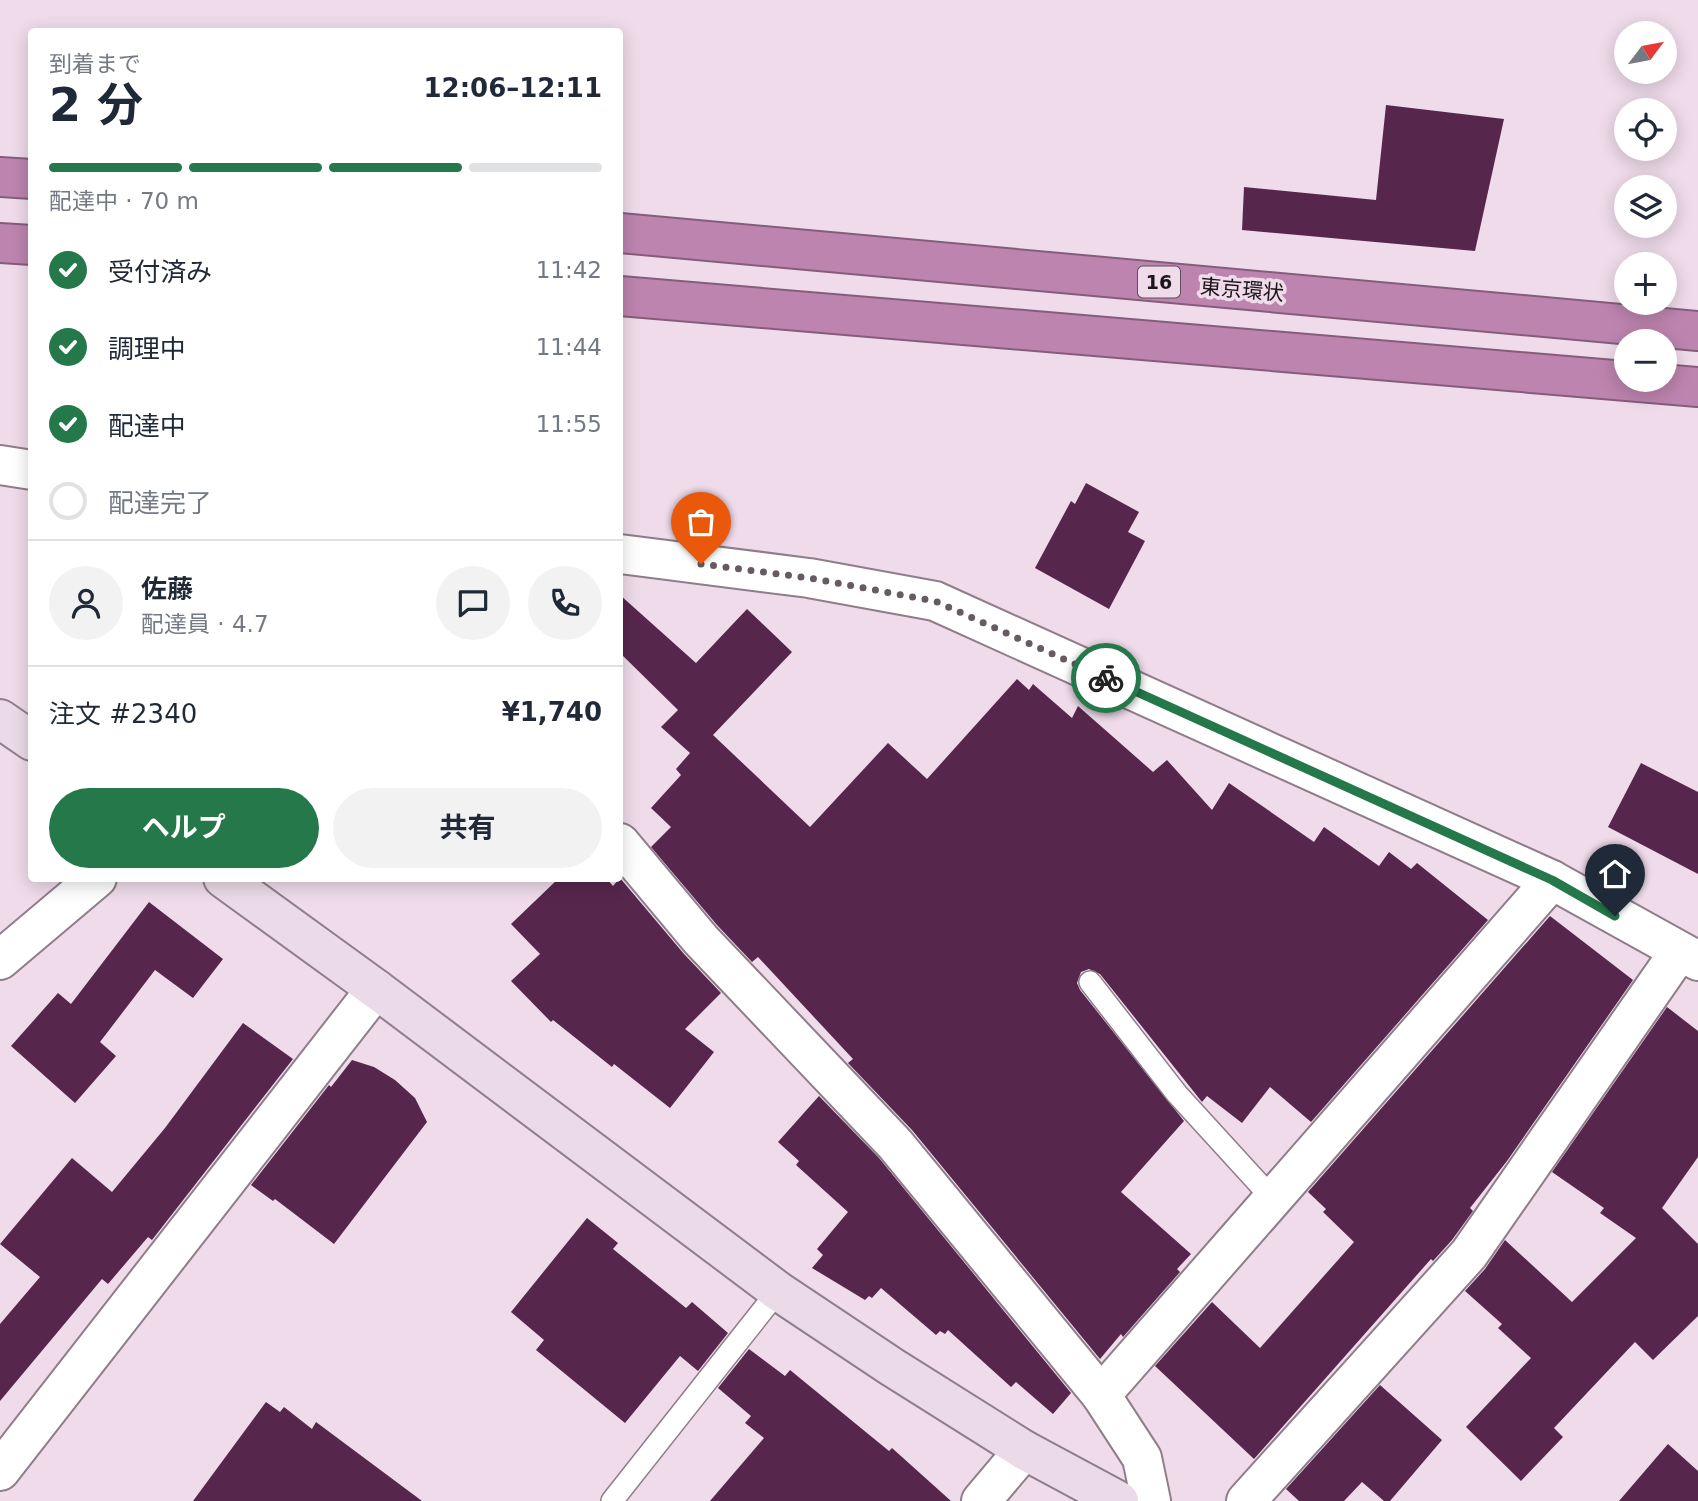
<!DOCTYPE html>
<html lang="ja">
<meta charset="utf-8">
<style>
:root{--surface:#fff;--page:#f2f2f3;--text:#1f2937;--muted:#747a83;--line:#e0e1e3;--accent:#24784a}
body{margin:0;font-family:"DejaVu Sans","Noto Sans JP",sans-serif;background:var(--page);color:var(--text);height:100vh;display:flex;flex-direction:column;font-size:26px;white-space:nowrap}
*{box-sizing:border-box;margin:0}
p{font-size:23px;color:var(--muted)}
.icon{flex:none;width:38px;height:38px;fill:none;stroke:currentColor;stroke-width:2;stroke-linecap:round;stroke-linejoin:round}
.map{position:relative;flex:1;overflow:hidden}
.side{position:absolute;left:28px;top:28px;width:595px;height:854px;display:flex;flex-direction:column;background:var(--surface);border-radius:7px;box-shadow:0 4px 18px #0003}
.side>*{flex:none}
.needle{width:46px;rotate:58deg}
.buttons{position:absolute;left:1614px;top:21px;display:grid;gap:14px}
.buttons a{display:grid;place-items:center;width:63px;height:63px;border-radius:50%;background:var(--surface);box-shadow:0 4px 18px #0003;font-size:35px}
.pin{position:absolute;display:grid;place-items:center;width:60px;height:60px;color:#fff;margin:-72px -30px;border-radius:50% 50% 50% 0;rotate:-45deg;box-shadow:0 0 7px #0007}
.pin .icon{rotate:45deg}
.courier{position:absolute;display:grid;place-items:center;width:70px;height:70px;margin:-35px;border:5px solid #24784a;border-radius:50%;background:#fff;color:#222;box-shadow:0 2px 9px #0007}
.head em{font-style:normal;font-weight:700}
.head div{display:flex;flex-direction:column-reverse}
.head{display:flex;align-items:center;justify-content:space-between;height:119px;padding:0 21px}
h1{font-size:46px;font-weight:700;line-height:52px}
.bar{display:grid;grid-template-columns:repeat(4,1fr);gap:10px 7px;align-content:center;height:84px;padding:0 21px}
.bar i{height:9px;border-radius:5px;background:var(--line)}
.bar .on{background:var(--accent)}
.bar p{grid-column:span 4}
.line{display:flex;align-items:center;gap:18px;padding:0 21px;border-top:2px solid var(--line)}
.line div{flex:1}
.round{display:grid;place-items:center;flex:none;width:74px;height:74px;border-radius:37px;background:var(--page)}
ol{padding:0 21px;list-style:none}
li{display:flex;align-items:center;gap:21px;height:77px}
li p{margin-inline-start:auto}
li .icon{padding:7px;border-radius:50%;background:var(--accent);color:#fff;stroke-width:4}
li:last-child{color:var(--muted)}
li i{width:38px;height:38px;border:4px solid var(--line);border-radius:50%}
.primary-button{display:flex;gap:14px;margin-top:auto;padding:14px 21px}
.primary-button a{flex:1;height:80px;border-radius:42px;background:var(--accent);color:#fff;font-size:28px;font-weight:700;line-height:80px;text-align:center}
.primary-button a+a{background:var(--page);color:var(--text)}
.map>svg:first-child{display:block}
</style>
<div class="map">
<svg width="1698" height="1501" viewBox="0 0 1698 1501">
<rect width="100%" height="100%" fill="#efdbea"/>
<!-- building -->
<g fill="#57264d">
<path d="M1386,105L1504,119L1475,251L1242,230L1244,187L1376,200Z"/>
<path d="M1086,483L1139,512L1128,532L1145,541L1109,609L1035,568L1071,501L1075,504Z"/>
<path d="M620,595L696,663L747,609L792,652L713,735L810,827L888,743L927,779L1017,679L1029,690L1033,684L1072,718L1078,706L1153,772L1167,760L1212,810L1229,783L1314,842L1324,827L1379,866L1389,852L1411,869L1417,863L1488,920L1311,1122L1270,1087L1242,1123L1207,1096L1202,1102L1100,974L1089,969L1081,972L1077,983L1080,990L1184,1121L1121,1192L1191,1254L1177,1269L1180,1272L1123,1337L1121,1334L1100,1359L912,1130L848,1063L853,1059L758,957L752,962L717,925L651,847L671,827L651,808L681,775L676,769L690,753L661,727L678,710L620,653Z"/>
<path d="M1641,763L1698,792V874L1608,827Z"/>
<path d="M559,878H606L613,886L620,878L684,954L721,993L685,1029L714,1052L670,1108L614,1064L612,1067L553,1020L551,1022L511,981L540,954L511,924Z"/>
<path d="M149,902L223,959L193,998L155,970L100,1042L116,1056L75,1103L11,1046L58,993L71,1004Z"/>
<path d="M1550,916L1633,980L1507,1161L1470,1208L1473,1211L1452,1240L1433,1261L1431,1259L1254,1459L1155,1366L1212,1302L1260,1348L1354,1242L1323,1212L1326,1209L1308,1192Z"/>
<path d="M1667,1007L1698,1031V1157L1662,1208L1698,1244V1316L1653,1360L1635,1342L1554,1428L1563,1437L1521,1481L1466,1427L1531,1358L1498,1328L1502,1324L1465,1291L1485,1269L1505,1240L1572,1302L1636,1238L1600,1213L1604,1208L1552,1172Z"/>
<path d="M243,1023L293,1059L152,1240L148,1237L108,1284L102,1279L0,1401V1324L40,1277L0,1244L72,1158L112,1192L165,1128Z"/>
<path d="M352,1060L374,1067L395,1080L415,1098L427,1122L334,1244L275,1199L273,1201L251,1185L329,1085L331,1087Z"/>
<path d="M819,1096L879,1158L1071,1393L1053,1414L1016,1382L1011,1387L948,1330L945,1334L940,1331L936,1335L881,1288L872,1298L869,1296L865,1300L812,1268L823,1255L817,1249L848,1212L796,1165L799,1161L778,1142Z"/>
<path d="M587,1218L618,1243L613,1249L686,1308L692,1302L728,1333L698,1371L680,1356L625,1423L536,1350L544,1340L511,1312Z"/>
<path d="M749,1349L785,1376L790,1370L889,1451L892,1448L951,1501H710L764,1438L745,1423L751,1416L718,1388Z"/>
<path d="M1380,1385L1442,1440L1390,1501H1384L1362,1482L1344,1501H1299L1286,1489Z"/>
<path d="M266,1402L280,1412L284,1407L312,1429L316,1422L422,1501H193Z"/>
<path d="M1668,1444L1698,1471V1501H1619Z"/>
</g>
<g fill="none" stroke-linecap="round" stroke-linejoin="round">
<defs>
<g id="lane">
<path d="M1090,982L1177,1094L1272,1198"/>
<path d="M612,1501L778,1291"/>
</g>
<g id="street">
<path d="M0,465L32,470"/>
<path d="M620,554L809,578L935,601L1552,880L1698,961"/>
<path d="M620,843L701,940L895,1144L1101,1395L1142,1458L1151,1501"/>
<path d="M0,960L97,878"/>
<path d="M1101,1395L1552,880"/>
<path d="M0,1471L376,989"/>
<path d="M981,1501L1024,1450"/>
<path d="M1246,1501L1469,1254L1679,952"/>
</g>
<g id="secondary">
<path d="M0,719L32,741"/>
<path d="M223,878L376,989L778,1291L892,1367L1024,1450L1119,1501"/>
</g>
<g id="highway">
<path d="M0,177L32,179"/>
<path d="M620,233L1698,331"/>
<path d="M0,243L32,245"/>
<path d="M620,296L1698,387"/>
</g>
</defs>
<!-- lane casing -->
<use href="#lane" stroke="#8f7d8a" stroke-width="24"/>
<!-- street casing -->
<use href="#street" stroke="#8f7d8a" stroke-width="42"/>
<!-- secondary casing -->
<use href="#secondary" stroke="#8f7d8a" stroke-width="42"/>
<!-- highway casing -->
<use href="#highway" stroke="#855d7b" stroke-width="42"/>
<!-- lane -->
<use href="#lane" stroke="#fff" stroke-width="21"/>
<!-- street -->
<use href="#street" stroke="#fff" stroke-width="38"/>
<!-- secondary -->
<use href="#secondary" stroke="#ebdae7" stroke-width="38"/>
<!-- highway -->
<use href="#highway" stroke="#bd84af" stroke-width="38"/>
</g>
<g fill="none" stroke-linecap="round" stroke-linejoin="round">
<!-- done -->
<path stroke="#665a63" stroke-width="7" stroke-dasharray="0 12.6" d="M701,564L809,578L935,601L1106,678"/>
<!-- route -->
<path stroke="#24784a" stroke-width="9" d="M1106,678L1552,880L1615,916"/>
</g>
<g text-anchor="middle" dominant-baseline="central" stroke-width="7" stroke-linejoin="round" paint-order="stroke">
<!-- shield labels -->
<rect fill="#efdbea" stroke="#5b5058" stroke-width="2" x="1138" y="266.5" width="42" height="31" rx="5"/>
<g font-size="19" font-weight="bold" fill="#1c151a">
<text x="1159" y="282">16</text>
</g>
<!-- street labels -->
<g font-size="21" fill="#1c151a" stroke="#efdbea">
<text transform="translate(1242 290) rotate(5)">東京環状</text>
</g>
</g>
</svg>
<div class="buttons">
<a><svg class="needle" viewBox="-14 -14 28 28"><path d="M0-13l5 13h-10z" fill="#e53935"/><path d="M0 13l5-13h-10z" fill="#747a83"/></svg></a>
<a><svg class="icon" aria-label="locate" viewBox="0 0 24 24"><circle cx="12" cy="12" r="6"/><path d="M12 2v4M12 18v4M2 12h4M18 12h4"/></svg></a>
<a><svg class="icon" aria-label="layers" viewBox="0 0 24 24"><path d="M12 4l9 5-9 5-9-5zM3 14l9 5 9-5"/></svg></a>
<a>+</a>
<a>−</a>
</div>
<div class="pin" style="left:701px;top:564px;background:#ea580c"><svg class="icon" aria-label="bag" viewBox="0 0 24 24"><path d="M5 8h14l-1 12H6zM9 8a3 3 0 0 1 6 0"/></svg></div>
<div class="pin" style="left:1615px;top:916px;background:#1f2937"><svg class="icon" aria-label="home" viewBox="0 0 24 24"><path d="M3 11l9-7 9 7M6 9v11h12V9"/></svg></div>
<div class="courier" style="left:1106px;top:678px"><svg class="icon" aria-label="bike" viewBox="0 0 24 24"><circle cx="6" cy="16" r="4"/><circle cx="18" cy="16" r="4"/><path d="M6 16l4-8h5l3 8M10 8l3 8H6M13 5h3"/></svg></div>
<section class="side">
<div class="head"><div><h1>2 分</h1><p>到着まで</p></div><em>12:06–12:11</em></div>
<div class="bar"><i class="on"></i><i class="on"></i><i class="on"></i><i></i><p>配達中 · 70 m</p></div>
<ol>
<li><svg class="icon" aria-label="check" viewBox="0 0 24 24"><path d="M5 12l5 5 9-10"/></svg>受付済み<p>11:42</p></li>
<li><svg class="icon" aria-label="check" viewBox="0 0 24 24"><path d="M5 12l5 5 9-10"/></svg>調理中<p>11:44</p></li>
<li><svg class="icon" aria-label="check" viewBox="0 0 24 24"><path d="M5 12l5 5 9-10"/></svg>配達中<p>11:55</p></li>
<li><i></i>配達完了</li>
</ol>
<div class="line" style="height:126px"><a class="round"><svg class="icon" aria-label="person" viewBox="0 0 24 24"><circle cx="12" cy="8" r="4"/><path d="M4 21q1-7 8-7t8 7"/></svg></a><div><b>佐藤</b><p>配達員 · 4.7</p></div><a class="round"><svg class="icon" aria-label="chat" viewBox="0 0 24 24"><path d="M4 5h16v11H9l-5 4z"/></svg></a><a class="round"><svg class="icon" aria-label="phone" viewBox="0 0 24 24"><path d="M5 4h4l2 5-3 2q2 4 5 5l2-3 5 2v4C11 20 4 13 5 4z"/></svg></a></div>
<div class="line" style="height:91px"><div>注文 #2340</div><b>¥1,740</b></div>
<div class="primary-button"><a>ヘルプ</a><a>共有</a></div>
</section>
</div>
